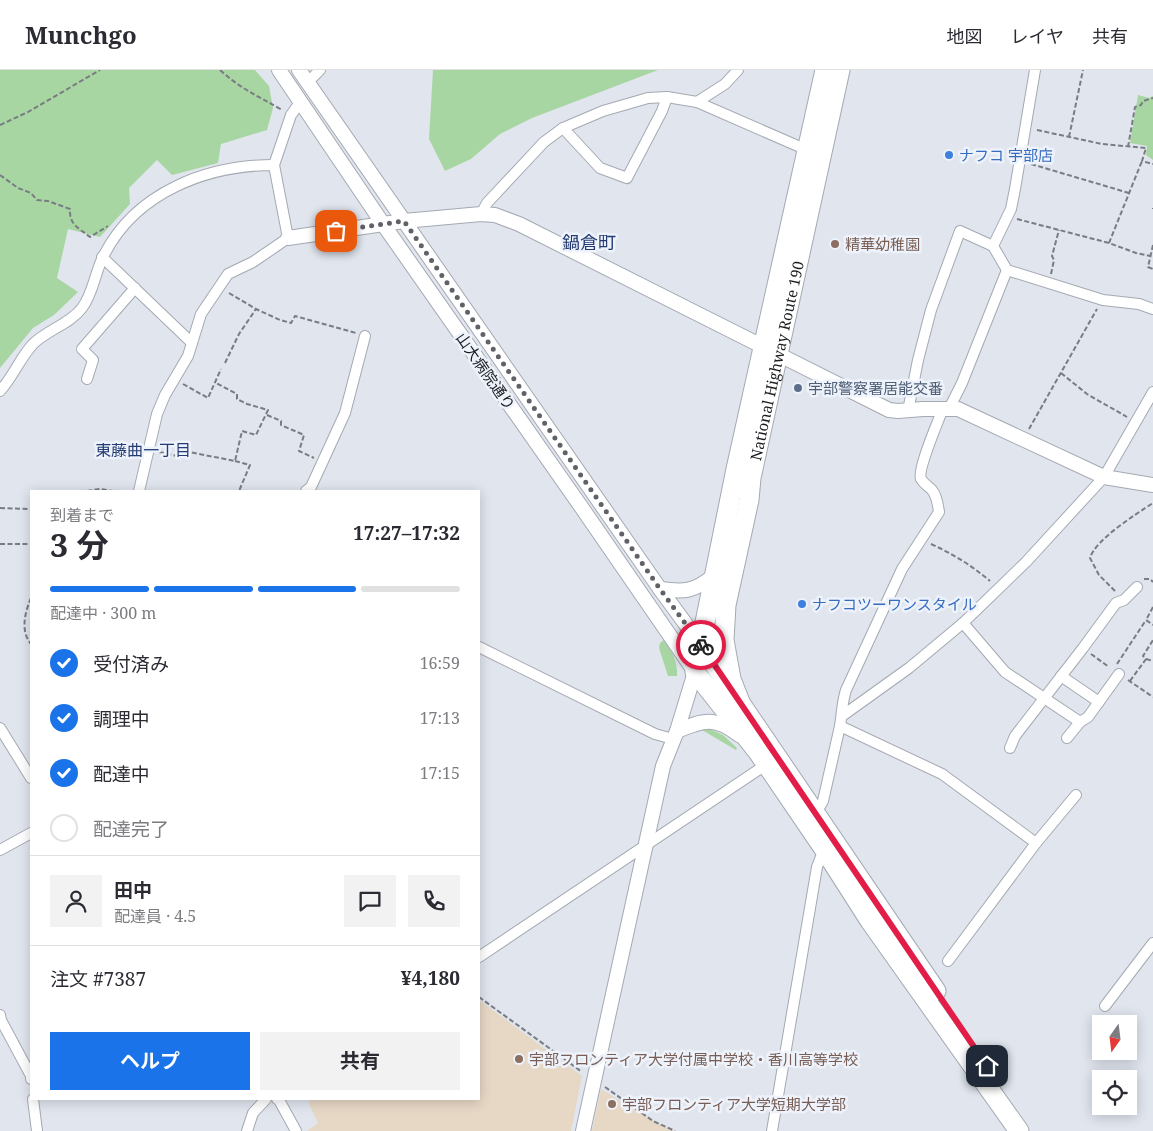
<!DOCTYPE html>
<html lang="ja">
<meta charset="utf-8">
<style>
:root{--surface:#fff;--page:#f2f2f3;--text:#2b2b33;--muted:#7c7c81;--line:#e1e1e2;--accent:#1a73e8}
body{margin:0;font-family:"Noto Serif","Noto Sans JP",serif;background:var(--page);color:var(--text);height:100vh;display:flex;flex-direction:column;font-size:19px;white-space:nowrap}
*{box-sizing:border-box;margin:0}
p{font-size:16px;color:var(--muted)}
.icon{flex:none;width:28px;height:28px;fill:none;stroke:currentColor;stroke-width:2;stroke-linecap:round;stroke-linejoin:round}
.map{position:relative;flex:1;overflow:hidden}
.details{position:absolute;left:30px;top:420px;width:450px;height:610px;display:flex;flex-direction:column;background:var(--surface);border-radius:0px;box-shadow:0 2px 12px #0003}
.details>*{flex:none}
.needle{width:32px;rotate:194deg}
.buttons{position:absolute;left:1092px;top:945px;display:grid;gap:10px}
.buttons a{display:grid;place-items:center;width:45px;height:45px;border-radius:0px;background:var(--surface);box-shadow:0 2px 12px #0003;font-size:25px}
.pin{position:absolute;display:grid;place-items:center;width:42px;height:42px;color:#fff;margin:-21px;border-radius:10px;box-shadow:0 2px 8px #0006}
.courier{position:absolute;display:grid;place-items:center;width:50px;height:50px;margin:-25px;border:4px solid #e11d48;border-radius:50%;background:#fff;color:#222;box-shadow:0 1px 6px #0007}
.overview em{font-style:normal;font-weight:700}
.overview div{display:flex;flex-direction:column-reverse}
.overview{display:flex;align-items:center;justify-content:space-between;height:85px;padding:0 20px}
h1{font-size:32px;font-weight:700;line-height:38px}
.bar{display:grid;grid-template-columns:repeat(4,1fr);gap:8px 5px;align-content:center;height:60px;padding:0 20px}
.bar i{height:6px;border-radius:4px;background:var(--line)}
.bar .current{background:var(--accent)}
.bar p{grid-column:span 4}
.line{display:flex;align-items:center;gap:12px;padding:0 20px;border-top:1px solid var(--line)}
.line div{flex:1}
.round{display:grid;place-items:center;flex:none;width:52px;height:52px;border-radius:0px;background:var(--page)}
ol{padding:0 20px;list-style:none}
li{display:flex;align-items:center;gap:15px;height:55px}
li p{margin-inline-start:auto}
li .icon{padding:5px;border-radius:50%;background:var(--accent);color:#fff;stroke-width:4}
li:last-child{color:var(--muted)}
li i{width:28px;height:28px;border:2px solid var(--line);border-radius:50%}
.primary-button{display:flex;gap:10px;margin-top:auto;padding:10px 20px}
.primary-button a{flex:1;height:58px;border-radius:0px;background:var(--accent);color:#fff;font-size:20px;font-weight:700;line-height:58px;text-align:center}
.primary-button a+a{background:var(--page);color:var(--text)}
header{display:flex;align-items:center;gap:30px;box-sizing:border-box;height:70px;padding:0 25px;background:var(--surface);border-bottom:1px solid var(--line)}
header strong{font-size:24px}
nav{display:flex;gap:28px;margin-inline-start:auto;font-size:18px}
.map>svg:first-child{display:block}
</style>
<header>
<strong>Munchgo</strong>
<nav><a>地図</a><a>レイヤ</a><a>共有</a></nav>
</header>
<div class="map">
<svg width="1153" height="1061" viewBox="0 0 1153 1061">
<rect width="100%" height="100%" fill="#e0e5ee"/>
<!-- education -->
<g fill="#e7d8c6">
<path d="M479,930L582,1006L571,1061H307L318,1053L308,1032L313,1029H479Z"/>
<path d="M601,1019L650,1049L674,1061H592Z"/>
</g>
<!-- green -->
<g fill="#a8d6a2">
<path d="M0,0H255L269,16L273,38L267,60L221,74L218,93L172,105L157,90L129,118L130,134L100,167L68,159L57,208L78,222L54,245L33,258L0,298Z"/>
<path d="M433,0H658L532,48L500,64L471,89L445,101L429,69Z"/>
<path d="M1138,25L1149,28L1153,26V90L1146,85L1147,76L1130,73Z"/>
<path d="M664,570C672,582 678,592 677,606H668L659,578L660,573Z"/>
<path d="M703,656L723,665L737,678L736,680L702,660Z"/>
</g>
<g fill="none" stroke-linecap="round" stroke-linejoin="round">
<defs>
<g id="street">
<path d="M308,12L320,0"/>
<path d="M697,32L725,14L738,0"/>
<path d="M563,58L600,98L627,108L662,41L667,27"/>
<path d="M274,95L291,45L301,31"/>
<path d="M481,144L487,133L544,72L563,58L603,41L648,28L667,27L697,32L807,80"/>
<path d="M993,176L1011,139L1015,119L1035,0"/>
<path d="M102,187L192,273"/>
<path d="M87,309L93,290L82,279L135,218"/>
<path d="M0,321C13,307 20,288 33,274C47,260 70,254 82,238C94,222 95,201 104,185C136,122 207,95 274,95L288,168L253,192L228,204L201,244L188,286L165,325L157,344L139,421"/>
<path d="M949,339L962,313L1007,200"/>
<path d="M908,341L918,290L931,240L960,161L993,176L1007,200L1103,230L1139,234L1153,239"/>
<path d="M306,421L311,417L345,343L365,266"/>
<path d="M963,553L1005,602L1080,652"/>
<path d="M479,577L655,664L673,669"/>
<path d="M1061,606L1099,632"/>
<path d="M842,646L909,598L963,553L1026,492L1104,407L1153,322"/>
<path d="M840,656L942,704L1036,773"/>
<path d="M0,658L31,708"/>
<path d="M1067,668L1080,652L1088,647L1119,604"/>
<path d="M1010,678L1015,666L1083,578L1116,533L1124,530L1137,517"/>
<path d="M816,743L823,731L840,656C842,644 842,632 846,620L902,499L939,442C938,435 937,426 932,420C928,416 924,414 921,409C917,399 939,350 943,338"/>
<path d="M0,780L31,763"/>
<path d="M479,887L767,694"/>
<path d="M948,891L1036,773L1076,725"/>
<path d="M1105,936L1153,873"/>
<path d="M0,945L1,950L31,1006V1009"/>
<path d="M33,1029L37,1061"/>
<path d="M277,1029L279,1030L296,1061"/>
<path d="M247,1061L253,1043L266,1029"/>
<path d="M772,1061L817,797L824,779"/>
</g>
<g id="secondary">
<path d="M279,0L383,154L582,438L695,602L677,661L663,696L583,1061"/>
<path d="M299,0L660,519L704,579"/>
<path d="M288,168L404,151L481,144L495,145L519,154L889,340L898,341L923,339H958L1104,407L1153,415"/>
<path d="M660,519C684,522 694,522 713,506"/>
<path d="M677,661C703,650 715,646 739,665"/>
</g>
<g id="highway">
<path d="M825,0L736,399L695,602L758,682L824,779L870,851L1019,1061"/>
<path d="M705,581L936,921"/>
<path id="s1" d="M740,632L731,609L724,570L726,535L749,430L751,408L778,284L840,0"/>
</g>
</defs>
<!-- street casing -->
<use href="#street" stroke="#a4a9b2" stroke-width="12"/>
<!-- secondary casing -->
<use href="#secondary" stroke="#a4a9b2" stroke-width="16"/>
<!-- highway casing -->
<use href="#highway" stroke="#a4a9b2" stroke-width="21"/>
<!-- path -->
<g stroke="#797d83" stroke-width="2" stroke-dasharray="5 2.5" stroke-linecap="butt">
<path d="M220,0C241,19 258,26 282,40"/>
<path d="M0,55L28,42L100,0"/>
<path d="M1037,60L1102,74L1146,78L1142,91L1153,94"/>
<path d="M1069,67L1083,0"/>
<path d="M1128,77L1135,37L1141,35L1143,31L1153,28"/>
<path d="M1031,94L1129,123"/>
<path d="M0,105L18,118L31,123L37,130L48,131L70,139C69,155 79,158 90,167L108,156"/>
<path d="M1153,138V139"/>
<path d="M1017,149L1109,173L1136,183L1150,186"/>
<path d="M1109,173L1142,91"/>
<path d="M1153,175L1148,197L1153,199"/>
<path d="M1051,204L1054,190L1052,186L1059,160"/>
<path d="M229,223L256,239L280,250L291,253L295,246L356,263"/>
<path d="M225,293L239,264L256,239"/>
<path d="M1061,303L1087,324L1127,347"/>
<path d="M183,314L208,328L221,299"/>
<path d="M267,345L281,351V355L304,365L299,381L314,388"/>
<path d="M1029,359L1097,239"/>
<path d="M159,382L177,386L181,375L189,379V382L235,391L242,361L256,365L268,340L247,334L237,329V324L216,313"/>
<path d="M235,391L250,395L239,421"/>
<path d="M87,421L100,419L113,421"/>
<path d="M0,438L31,439"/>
<path d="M0,474H31"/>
<path d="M931,474C953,484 971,495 990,511"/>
<path d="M1144,509H1150L1153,512"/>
<path d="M1115,521L1099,505L1090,488C1095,470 1136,444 1153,433"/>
<path d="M31,528C25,542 20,561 31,574"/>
<path d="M1153,537L1146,550L1153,555"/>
<path d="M1091,584L1109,597"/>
<path d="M1146,589L1153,591"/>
<path d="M1117,594L1146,550"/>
<path d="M1128,610L1153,627"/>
<path d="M1130,611L1146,589L1143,586L1153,570"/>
<path d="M479,927L582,1002"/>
<path d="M605,1017L653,1051L675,1061"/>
</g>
<!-- street -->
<use href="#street" stroke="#fff" stroke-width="10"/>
<!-- secondary -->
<use href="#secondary" stroke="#fff" stroke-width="14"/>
<!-- highway -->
<use href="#highway" stroke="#fff" stroke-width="19"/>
</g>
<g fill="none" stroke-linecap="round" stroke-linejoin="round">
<!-- done -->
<path stroke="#5f6267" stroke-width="5" stroke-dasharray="0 9" d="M336,161L404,151L660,519L701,575"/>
<!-- route -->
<path stroke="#e11d48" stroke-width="6" d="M701,575L987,996"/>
</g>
<!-- markers -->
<g fill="#3f7fe0" stroke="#edf2fb" stroke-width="2">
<circle cx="949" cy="85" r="5"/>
<circle cx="802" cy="534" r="5"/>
</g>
<g fill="#8d6e63" stroke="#edf2fb" stroke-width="2">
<circle cx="835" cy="174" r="5"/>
<circle cx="519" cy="989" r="5"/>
<circle cx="612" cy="1034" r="5"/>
</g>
<circle fill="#5c6f8a" stroke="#edf2fb" stroke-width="2" cx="798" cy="318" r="5"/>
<g text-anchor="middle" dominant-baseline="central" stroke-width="5" stroke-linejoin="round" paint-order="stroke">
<!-- shop labels -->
<g font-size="15" fill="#366cbe" stroke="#edf2fb" text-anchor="start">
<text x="959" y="85">ナフコ 宇部店</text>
<text x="812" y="534">ナフコツーワンスタイル</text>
</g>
<!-- education labels -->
<g font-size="15" fill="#785e54" stroke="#edf2fb" text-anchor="start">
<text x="845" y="174">精華幼稚園</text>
<text x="529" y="989">宇部フロンティア大学付属中学校・香川高等学校</text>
<text x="622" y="1034">宇部フロンティア大学短期大学部</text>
</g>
<!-- street labels -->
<g font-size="15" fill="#1a1c1f" stroke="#edf2fb">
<text stroke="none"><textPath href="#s1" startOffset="349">National Highway Route 190</textPath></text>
<text transform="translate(486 301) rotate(55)">山大病院通り</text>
</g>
<!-- service labels -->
<g font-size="15" fill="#4e5e75" stroke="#edf2fb" text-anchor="start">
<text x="808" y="318">宇部警察署居能交番</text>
</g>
<!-- neighbourhood labels -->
<g font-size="16" fill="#243c73" stroke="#edf2fb">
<text x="143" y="380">東藤曲一丁目</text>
</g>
<!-- quarter labels -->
<g font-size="18" fill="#243c73" stroke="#edf2fb">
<text x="589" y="172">鍋倉町</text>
</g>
</g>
</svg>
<div class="buttons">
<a><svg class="needle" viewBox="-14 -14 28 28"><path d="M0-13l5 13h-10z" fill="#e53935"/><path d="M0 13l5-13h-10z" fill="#7c7c81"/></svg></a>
<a><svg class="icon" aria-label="locate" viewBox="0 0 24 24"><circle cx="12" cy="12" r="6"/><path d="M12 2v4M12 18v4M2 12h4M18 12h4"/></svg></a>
</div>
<div class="pin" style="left:336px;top:161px;background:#ea580c"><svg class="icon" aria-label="bag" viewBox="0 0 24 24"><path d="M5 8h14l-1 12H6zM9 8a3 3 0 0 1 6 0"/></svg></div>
<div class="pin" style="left:987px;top:996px;background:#1f2937"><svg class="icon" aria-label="home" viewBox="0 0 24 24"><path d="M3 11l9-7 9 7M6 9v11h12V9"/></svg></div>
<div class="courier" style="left:701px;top:575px"><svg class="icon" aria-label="bike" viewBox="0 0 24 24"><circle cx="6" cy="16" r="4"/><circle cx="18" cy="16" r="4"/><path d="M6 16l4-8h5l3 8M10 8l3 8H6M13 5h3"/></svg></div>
<section class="details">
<div class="overview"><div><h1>3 分</h1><p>到着まで</p></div><em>17:27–17:32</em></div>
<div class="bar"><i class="current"></i><i class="current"></i><i class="current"></i><i></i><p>配達中 · 300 m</p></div>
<ol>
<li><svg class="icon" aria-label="check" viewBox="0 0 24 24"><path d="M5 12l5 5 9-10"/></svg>受付済み<p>16:59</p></li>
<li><svg class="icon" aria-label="check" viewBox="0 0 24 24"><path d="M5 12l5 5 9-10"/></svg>調理中<p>17:13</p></li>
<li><svg class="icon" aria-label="check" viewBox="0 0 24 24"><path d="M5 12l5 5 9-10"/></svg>配達中<p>17:15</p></li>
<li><i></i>配達完了</li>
</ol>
<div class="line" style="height:90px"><a class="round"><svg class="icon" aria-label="person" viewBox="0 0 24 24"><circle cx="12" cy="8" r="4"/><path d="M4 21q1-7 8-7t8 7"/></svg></a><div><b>田中</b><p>配達員 · 4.5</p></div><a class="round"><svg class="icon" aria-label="chat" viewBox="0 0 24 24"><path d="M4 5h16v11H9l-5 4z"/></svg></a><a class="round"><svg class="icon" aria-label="phone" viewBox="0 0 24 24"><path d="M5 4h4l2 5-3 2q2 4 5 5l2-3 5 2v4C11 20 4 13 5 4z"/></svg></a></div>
<div class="line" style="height:65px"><div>注文 #7387</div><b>¥4,180</b></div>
<div class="primary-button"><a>ヘルプ</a><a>共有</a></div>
</section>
</div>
